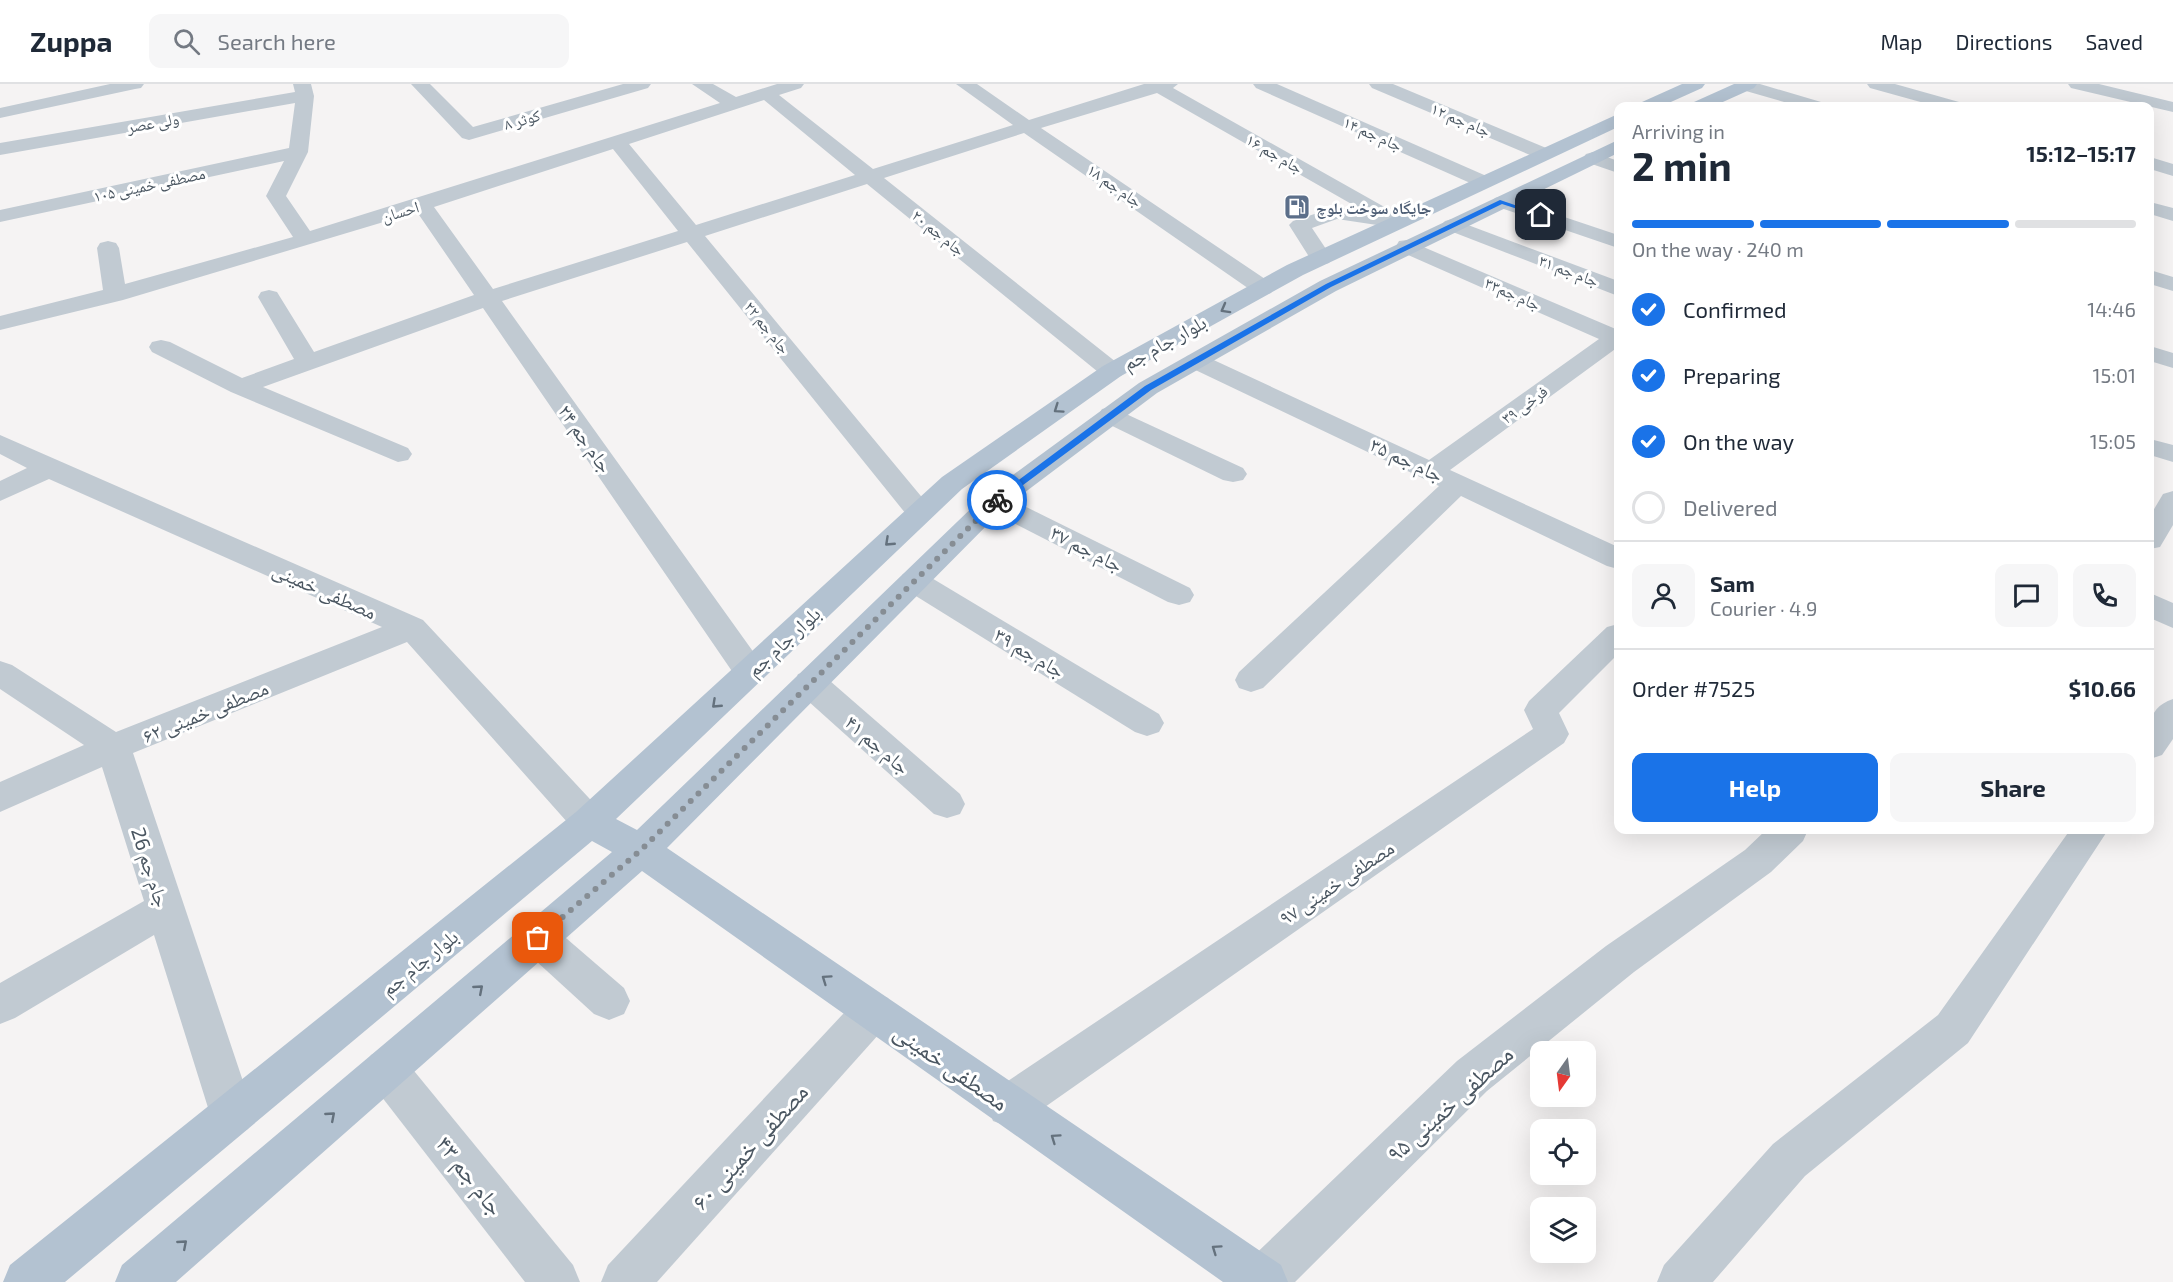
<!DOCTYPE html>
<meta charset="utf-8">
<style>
:root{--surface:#fff;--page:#f6f6f7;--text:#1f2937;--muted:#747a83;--line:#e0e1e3;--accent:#1a73e8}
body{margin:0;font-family:"Exo 2","Noto Naskh Arabic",sans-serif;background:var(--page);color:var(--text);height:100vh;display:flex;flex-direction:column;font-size:22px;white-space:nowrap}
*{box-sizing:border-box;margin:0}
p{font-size:20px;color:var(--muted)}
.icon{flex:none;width:33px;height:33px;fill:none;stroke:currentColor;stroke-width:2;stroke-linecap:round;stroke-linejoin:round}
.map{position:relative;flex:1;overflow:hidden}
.sheet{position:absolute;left:1614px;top:18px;width:540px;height:732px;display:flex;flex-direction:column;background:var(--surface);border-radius:12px;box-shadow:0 6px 24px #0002}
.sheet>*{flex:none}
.needle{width:39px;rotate:194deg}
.tools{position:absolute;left:1530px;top:957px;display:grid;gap:12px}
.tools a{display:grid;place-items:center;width:66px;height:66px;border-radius:12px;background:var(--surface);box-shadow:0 6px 24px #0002;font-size:30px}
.pin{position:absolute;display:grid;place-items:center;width:51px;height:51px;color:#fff;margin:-26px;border-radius:12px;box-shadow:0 3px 9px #0006}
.courier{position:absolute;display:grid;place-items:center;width:60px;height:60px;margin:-30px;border:4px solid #1a73e8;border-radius:50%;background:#fff;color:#222;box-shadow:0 2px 8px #0007}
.head em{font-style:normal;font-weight:700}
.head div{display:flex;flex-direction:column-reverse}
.head{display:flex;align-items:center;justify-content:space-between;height:102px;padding:0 18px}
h1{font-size:39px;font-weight:700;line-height:45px}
.bar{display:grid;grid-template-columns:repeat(4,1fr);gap:9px 6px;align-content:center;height:72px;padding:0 18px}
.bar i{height:8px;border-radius:4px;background:var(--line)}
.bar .on{background:var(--accent)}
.bar p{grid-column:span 4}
.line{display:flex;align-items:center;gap:15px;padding:0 18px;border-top:2px solid var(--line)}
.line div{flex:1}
.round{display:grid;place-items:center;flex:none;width:63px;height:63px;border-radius:12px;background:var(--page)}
ol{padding:0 18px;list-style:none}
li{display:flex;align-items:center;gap:18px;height:66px}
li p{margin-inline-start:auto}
li .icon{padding:6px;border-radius:50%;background:var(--accent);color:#fff;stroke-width:4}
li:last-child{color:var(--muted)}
li i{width:33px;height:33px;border:3px solid var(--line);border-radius:50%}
.cta{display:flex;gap:12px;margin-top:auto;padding:12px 18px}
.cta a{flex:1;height:69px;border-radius:12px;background:var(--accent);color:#fff;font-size:24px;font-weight:700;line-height:69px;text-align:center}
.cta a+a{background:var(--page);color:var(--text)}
header{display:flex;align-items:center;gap:36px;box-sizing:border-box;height:84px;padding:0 30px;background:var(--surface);border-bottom:2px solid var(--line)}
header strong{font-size:28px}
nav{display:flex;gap:33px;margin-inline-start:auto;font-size:21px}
.search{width:420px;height:54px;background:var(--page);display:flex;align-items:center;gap:15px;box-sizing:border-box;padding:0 21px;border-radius:12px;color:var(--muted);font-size:22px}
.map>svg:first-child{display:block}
</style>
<header>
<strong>Zuppa</strong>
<div class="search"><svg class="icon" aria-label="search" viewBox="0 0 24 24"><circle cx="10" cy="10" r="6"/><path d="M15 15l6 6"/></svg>Search here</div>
<nav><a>Map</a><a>Directions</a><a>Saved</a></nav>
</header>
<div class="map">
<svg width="2173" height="1198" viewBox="0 0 2173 1198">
<rect width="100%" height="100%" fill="#f5f3f3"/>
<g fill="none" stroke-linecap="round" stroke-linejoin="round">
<!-- minor -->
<g fill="#c1cad2" fill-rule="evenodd">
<path d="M110,0H144L141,4L135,5L0,34V24Z"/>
<path d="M293,0H311L314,12L308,68L286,112L310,147L720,19L692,0H713L736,13L777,0H804L801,4L779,11L873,85L1013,41L956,0H977L1029,36L1144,0H1178L1173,4L1404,134L1408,138L1404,142L1397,144L1384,139L1377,141L1337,135L1312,144L1332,174L1329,179L1321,181L1313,179L1289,141L1293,137L1336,123L1362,126L1157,9L1041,44L1271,199L1274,204L1271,209L1263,211L1255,209L1024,49L884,94L1121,282L1124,287L1121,292L1112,294L1103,292L867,100L705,152L930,423L934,429L930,435L920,438L910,435L687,158L502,217L762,580L766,588L762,596L750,600L738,596L483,224L263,303L408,364L412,370L408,376L398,378L231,308L152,268L149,263L152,258L161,256L170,258L242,294L294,275L258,213L261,208L269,206L277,208L314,268L474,211L417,128L123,216L0,246V232L103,206L97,164L100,159L108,157L116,159L119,164L125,200L293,153L266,112L284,77L0,138V126L289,64L295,19L0,71V59L295,8ZM764,16L855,91L696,141L629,60ZM613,65L678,147L493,205L434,123Z"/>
<path d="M411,0H430L473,43L623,0H651L648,4L469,56L462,54Z"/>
<path d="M1253,0H1277L1491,94L1494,98L1491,102H1477L1256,4Z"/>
<path d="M1369,0H1393L1551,66L1554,70L1551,74H1537L1372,4Z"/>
<path d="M1737,0H1760L1821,18L1824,22H1798L1739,5Z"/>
<path d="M1867,0H1895L1959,18L1962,22H1935L1870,4Z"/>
<path d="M2068,0H2099L2173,18V28L2071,4Z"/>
<path d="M1593,68L1618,77V89L1586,78L1583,74L1586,70Z"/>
<path d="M2150,73L2173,80V92L2150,85Z"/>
<path d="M1502,112L1618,151V164L1495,122L1492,118L1495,114Z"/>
<path d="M2150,118L2173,124V137L2150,130Z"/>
<path d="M1452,135L1618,197V212L1445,145L1441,141L1445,137Z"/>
<path d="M1407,156L1618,246V263L1450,386L1618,463V485L1607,482L1461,412L1263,604L1251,608L1239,604L1235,596L1239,588L1439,402L1187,282L1184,277L1187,272L1196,270L1205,272L1429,376L1599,255L1399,167L1396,162L1399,157Z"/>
<path d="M2150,186L2173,193V207L2150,200Z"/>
<path d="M2150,262L2173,269V284L2150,277Z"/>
<path d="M1111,323L1243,384L1247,390L1243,396L1233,398L1223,396L1102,337L1098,331L1102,325Z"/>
<path d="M0,351L423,536L602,728L607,738L602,748L589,753L576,748L407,558L133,669L254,1030L248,1045L232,1052L216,1045L210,1030L154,851L15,934L0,940V899L144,817L102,683L0,728V698L84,661L0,605V577L12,581L116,648L382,543L49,395L0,417V397L27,384L0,370Z"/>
<path d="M2150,355L2173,361V378L2150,371Z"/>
<path d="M2173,407V441L2160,463L2150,465V432L2163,410Z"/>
<path d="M994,409L1004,412L1190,504L1194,511L1190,518L1179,521L1168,518L984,424L980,418L984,412Z"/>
<path d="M914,487L925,490L1159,630L1164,639L1159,648L1147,652L1135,648L903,504L899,497L903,490Z"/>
<path d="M2150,509L2173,519V544L2150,534Z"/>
<path d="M1618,540V570L1559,629L1569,650L1564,659L1025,1037L1009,1043L993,1037L987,1022L993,1007L1533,645L1524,626L1529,617L1607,543Z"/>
<path d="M810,587L822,590L960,710L965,720L960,730L947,734L934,730L798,608L794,599L798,590Z"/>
<path d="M2173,615V655L2162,671L2150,675C2150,650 2143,625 2173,615Z"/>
<path d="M1766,746H1808L1803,757L1771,788L1634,888L1487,1007L1295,1198H1238L1245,1180L1457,977L1606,862L1745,766Z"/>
<path d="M2070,746H2108L1968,959L1805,1092L1713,1198H1657L1664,1181L1773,1060L1938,931Z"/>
<path d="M538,837L552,842L624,904L630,917L624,930L609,936L594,930L524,866L518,854L524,842Z"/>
<path d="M873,908L888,914L894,927L888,940L657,1198H601L608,1181L858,914Z"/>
<path d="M386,964L401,971L573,1181L580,1198H525L371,999L364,985L371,971Z"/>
</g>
<!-- major -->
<g fill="#b3c2d1" fill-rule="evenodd">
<path d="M1682,0H1705L1702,4L1662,22H1639L1642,18Z"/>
<path d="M1734,0H1757L1754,4L1714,22H1691L1694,18Z"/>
<path d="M1618,30V43L1303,191L1121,292L962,405L616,735L637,746L984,412L1139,299L1320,197L1618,56V69L1336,207L1157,309L1004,424L667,764L1281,1181L1288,1198H1223L642,787L176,1198H115L122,1181L612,768L592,757L65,1198H3L10,1181L576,728L942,393L1103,282L1287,181Z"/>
</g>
</g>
<!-- one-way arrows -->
<defs><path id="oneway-chevron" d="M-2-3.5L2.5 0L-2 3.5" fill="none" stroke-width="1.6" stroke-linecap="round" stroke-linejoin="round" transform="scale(1.5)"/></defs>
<g stroke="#64717d">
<use href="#oneway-chevron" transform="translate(1225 225) rotate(151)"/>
<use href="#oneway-chevron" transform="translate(1058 325) rotate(145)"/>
<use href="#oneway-chevron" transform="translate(889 458) rotate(137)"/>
<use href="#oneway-chevron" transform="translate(716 620) rotate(137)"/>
<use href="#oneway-chevron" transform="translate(826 895) rotate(-145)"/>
<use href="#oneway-chevron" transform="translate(479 905) rotate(-41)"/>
<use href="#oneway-chevron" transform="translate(331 1032) rotate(-41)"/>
<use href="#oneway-chevron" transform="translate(1055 1054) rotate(-145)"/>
<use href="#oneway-chevron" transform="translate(183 1160) rotate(-41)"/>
<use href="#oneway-chevron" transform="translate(1216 1165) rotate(-145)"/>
</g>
<!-- route -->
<path fill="#1a73e8" d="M1500,116L1544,131L1539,132L1502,120L1331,203L1151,306L1000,418L992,416L1145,302L1326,200Z"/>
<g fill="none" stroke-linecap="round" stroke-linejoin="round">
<!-- done -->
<path stroke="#868d94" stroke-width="6" stroke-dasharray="0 10.8" d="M538,854L641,766L997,416"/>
</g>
<!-- icons -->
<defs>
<symbol id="fuel-square" viewBox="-11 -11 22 22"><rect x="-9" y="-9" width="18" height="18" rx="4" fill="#5c6f8a" stroke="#fff"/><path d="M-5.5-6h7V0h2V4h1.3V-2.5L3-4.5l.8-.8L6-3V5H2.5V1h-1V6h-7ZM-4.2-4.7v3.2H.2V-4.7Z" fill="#fff"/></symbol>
</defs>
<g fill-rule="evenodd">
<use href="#fuel-square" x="1282" y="108" width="30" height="30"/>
</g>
<g text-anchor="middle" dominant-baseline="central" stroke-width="6" stroke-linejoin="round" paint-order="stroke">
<!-- far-street labels -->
<g font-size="16" fill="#4a5661" stroke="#fff">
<text transform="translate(522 35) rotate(-16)">کوثر ۸</text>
<text transform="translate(1461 35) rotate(23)">جام جم ۱۲</text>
<text transform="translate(153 38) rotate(-10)">ولی عصر</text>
<text transform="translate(1373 49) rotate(24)">جام جم ۱۴</text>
<text transform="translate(1275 69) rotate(30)">جام جم ۱۶</text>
<text transform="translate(149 100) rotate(-12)">مصطفی خمینی ۱۰۵</text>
<text transform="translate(1115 101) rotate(35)">جام جم ۱۸</text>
<text transform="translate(400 127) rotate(-17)">احسان</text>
<text transform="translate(939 148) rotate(39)">جام جم ۲۰</text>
<text transform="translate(1569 186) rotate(21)">جام جم ۳۱</text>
<text transform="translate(1513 209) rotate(24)">جام جم۳۳</text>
<text transform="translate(768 243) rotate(51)">جام جم ۲۲</text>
<text transform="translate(1524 320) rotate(-36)">فرخی ۳۹</text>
</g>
<!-- far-service labels -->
<g font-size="16" font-weight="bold" fill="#4e5e75" stroke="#fff" text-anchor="start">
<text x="1316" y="123">جایگاه سوخت بلوچ</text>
</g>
<!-- street labels -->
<g font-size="20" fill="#4a5661" stroke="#fff">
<text transform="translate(1164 258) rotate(-29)">بلوار جام جم</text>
<text transform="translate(586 354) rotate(55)">جام جم ۲۴</text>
<text transform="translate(1407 375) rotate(25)">جام جم ۳۵</text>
<text transform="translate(1087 464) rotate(27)">جام جم ۳۷</text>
<text transform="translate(325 506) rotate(24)">مصطفی خمینی</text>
<text transform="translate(783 557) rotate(-43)">بلوار جام جم</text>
<text transform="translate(1030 568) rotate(31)">جام جم ۳۹</text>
<text transform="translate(205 627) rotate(-22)">مصطفی خمینی ۶۲</text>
<text transform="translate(878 660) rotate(41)">جام جم ۴۱</text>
<text transform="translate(151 783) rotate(72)">جام جم 26</text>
<text transform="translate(1336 798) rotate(-34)">مصطفی خمینی ۹۷</text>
<text transform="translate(419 878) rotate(-39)">بلوار جام جم</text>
</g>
<!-- near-street labels -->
<g font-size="24" fill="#4a5661" stroke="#fff">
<text transform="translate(952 982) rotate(35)">مصطفی خمینی</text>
<text transform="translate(1449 1019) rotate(-42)">مصطفی خمینی ۹۵</text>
<text transform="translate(749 1062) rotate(-48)">مصطفی خمینی ۶۰</text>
<text transform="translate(471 1091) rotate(52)">جام جم ۴۳</text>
</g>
</g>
</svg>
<div class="tools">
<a><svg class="needle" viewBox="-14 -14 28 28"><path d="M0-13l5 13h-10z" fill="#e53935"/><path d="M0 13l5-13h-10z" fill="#747a83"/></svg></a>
<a><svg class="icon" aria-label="locate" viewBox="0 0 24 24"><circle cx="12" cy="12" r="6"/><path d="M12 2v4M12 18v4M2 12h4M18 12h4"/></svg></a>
<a><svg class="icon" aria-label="layers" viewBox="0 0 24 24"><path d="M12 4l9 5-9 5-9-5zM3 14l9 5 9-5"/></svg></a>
</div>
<div class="pin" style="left:538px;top:854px;background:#ea580c"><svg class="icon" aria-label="bag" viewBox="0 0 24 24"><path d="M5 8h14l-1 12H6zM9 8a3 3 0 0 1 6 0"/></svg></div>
<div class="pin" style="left:1541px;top:131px;background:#1f2937"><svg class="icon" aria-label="home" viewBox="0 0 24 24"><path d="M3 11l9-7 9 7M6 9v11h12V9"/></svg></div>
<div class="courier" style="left:997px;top:416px"><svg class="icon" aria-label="bike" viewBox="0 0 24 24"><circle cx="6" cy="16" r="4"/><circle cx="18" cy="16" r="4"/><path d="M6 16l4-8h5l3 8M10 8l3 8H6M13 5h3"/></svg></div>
<section class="sheet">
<div class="head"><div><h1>2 min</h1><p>Arriving in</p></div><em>15:12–15:17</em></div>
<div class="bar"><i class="on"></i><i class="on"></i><i class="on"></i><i></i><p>On the way · 240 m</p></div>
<ol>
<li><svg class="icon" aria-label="check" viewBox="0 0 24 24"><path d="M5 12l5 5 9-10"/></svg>Confirmed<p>14:46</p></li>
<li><svg class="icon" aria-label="check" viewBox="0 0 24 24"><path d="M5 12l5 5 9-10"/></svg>Preparing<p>15:01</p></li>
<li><svg class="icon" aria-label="check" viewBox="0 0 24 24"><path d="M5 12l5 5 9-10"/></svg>On the way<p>15:05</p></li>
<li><i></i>Delivered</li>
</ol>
<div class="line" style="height:108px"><a class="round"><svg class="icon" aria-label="person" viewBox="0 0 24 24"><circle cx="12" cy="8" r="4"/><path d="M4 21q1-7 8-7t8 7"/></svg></a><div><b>Sam</b><p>Courier · 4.9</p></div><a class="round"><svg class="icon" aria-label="chat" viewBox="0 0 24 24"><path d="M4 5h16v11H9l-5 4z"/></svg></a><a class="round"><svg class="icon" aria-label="phone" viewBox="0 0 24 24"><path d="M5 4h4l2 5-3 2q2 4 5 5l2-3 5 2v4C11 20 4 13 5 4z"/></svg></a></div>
<div class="line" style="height:78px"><div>Order #7525</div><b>$10.66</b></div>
<div class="cta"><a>Help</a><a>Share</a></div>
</section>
</div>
